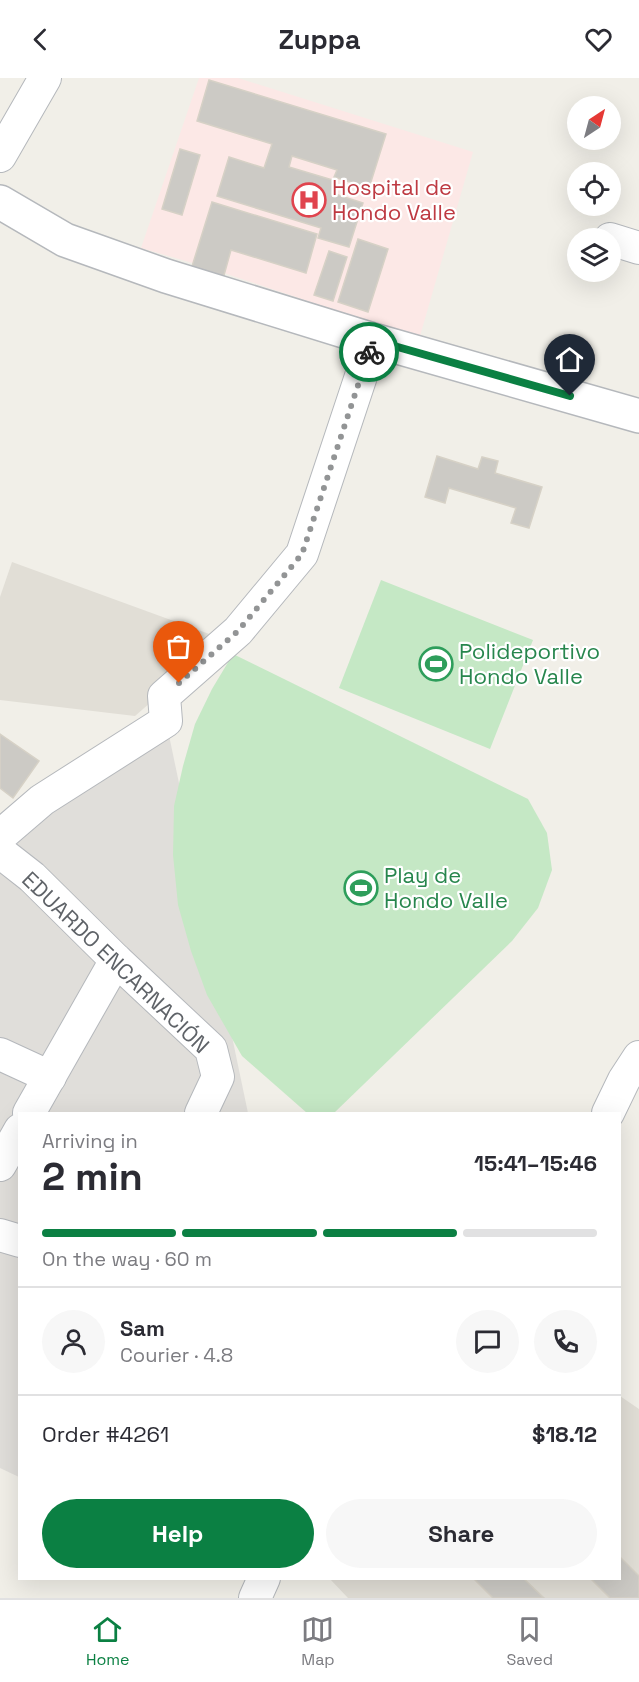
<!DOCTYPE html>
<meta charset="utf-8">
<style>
:root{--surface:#fff;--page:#f7f7f7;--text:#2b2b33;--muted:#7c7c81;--line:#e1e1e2;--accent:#0b8043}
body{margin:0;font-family:"Space Grotesk",sans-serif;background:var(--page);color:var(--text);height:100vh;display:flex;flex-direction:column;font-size:22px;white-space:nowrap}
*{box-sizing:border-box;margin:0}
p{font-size:20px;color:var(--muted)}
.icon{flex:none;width:33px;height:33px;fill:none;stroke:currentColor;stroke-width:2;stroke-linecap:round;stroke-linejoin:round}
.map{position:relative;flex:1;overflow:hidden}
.panel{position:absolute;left:18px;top:1034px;width:603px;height:468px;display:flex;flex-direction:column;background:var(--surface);border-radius:0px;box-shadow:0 6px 24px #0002}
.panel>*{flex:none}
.needle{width:39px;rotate:36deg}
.buttons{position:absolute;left:567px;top:18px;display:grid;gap:12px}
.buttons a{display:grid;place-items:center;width:54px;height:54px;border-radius:50%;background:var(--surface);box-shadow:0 6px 24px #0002;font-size:30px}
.pin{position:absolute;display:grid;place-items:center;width:51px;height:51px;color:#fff;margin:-62px -26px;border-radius:50% 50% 50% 0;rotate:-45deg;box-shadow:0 0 6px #0007}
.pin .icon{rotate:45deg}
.courier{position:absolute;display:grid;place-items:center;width:60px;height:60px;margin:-30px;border:4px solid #0b8043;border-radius:50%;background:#fff;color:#222;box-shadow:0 2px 8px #0007}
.head em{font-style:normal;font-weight:800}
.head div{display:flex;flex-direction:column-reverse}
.head{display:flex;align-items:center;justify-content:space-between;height:102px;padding:0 24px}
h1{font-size:39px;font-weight:800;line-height:45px}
.bar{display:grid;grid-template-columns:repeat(4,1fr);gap:9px 6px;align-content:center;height:72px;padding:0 24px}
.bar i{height:8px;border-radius:4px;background:var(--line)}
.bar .active{background:var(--accent)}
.bar p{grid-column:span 4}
.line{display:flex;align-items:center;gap:15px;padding:0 24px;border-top:2px solid var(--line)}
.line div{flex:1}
.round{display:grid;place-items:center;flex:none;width:63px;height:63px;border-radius:32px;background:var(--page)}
.primary-button{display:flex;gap:12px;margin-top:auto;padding:12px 24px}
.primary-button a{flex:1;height:69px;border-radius:36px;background:var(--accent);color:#fff;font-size:24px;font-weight:800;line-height:69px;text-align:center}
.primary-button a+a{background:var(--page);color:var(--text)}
header{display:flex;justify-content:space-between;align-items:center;height:78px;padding:0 24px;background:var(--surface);font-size:27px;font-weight:800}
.dock{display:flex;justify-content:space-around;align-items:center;height:84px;border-top:2px solid var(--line);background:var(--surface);font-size:16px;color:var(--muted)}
.dock a{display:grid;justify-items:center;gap:3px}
.dock .active{color:var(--accent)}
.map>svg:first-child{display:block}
</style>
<header><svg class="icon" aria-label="back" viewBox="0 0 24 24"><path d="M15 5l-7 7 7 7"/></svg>Zuppa<svg class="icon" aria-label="heart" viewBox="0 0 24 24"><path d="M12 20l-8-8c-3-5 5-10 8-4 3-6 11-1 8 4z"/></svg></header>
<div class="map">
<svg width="639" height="1520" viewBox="0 0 639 1520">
<rect width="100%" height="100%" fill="#f1efe8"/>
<!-- industrial -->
<path fill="#e0deda" d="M166,643L248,1035H20L19,1399L0,1390V758Z"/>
<!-- education -->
<g fill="#e1ded6">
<path d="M12,484L223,561L135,638L0,622V519Z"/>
<path d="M620,1318L639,1331V1520H348L329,1500H620Z"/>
</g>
<!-- medical -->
<path fill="#fce8e6" d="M199,0H238L473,74L420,258L367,243L206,189L141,170Z"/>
<!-- green -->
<g fill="#c5e8c5">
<path d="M381,502L533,562L490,671L339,610Z"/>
<path d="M233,576L528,721L547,755L552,792L538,830L512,863L334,1035H307L242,978L207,917L191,873L178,827L173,777L174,728L183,688L195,646L212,611Z"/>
</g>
<!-- building -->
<g fill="#cccac5" stroke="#d6d1c6" stroke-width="1.5">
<path d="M209,2L386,56L369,110L334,99L337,92L292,78L289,89L336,103L332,115L363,125L349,169L318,160L321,150L217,118L229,79L264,90L272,66L197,43Z"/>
<path d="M180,71L200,77L182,137L162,131Z"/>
<path d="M212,124L317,156L306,195L231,172L221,208L189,198Z"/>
<path d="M358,161L388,171L368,234L338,224Z"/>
<path d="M329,173L347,179L333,223L314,217Z"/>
<path d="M437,378L478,391L482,379L498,383L495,395L542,409L529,450L511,445L516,430L449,410L445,425L425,419Z"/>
<path d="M0,656L39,683L13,720L0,710Z"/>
<path d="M620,1479L639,1498V1520H610L590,1500H620Z"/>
<path d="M473,1500H523L544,1520H493Z"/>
</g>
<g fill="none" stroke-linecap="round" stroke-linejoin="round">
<defs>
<g id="minor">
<path d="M0,78L45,0"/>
<path d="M610,161L639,170"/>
<path d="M0,758L42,722L166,643L164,618L238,553L302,476L373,262"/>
<path d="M0,774L32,799L116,882L211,971L218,999L201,1035"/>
<path d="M0,976L50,999"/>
<path d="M29,1035L116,882"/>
<path d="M608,1035L624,1002L639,979"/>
<path d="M0,1087L20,1052"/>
<path d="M0,1157L20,1163"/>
<path d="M255,1520L264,1500"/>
</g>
<path id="tertiary" d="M0,124L65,162L166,198L373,262L639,338"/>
</defs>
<!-- minor casing -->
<use href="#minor" stroke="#b5b8bc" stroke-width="34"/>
<!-- tertiary casing -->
<use href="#tertiary" stroke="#b5b8bc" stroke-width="36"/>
<!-- minor -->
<use href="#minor" stroke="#fff" stroke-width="32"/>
<!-- tertiary -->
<use href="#tertiary" stroke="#fff" stroke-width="33"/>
</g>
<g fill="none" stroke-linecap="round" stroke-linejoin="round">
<!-- done -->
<path stroke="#929495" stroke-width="6" stroke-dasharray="0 10.8" d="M179,605L238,553L302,476L369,274"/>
<!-- route -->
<path stroke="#0b8043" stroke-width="8" d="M369,274L373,262L570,318"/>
</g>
<!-- icons -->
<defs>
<symbol id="hospital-ring" viewBox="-11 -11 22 22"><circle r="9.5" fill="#fff" stroke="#e0444e" stroke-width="1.5"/><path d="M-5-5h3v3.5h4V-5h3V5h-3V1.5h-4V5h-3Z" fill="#e0444e"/></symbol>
<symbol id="stadium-ring" viewBox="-11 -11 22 22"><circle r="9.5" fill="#fff" stroke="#2e9e5b" stroke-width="1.5"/><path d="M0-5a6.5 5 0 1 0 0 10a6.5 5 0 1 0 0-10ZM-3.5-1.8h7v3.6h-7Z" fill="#2e9e5b"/></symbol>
</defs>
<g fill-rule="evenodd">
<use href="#hospital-ring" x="290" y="103" width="38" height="38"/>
<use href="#stadium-ring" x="417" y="567" width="38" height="38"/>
<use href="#stadium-ring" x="342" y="791" width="38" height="38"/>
</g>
<g text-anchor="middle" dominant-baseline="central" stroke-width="4.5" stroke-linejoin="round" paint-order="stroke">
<!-- health labels -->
<g font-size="22" fill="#be3a42" stroke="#fff" text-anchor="start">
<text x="332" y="109">Hospital de<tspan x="332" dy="25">Hondo Valle</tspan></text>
</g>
<!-- leisure labels -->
<g font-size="22" fill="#27864d" stroke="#fff" text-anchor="start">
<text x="459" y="573">Polideportivo<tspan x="459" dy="25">Hondo Valle</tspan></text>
<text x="384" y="797">Play de<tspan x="384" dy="25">Hondo Valle</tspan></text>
</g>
<!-- street labels -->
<g font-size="22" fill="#5f6368" stroke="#fff">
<text transform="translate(116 884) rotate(44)">EDUARDO ENCARNACIÓN</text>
</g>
</g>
</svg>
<div class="buttons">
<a><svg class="needle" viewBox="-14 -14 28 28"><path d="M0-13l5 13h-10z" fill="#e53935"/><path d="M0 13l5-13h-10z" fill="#7c7c81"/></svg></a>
<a><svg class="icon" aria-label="locate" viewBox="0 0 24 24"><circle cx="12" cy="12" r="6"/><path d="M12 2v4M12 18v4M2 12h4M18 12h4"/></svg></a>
<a><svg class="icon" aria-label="layers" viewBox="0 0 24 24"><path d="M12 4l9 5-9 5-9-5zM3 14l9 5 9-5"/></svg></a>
</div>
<div class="pin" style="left:179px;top:605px;background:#ea580c"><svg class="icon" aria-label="bag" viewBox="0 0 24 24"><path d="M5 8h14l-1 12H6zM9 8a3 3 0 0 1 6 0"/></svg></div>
<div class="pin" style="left:570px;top:318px;background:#1f2937"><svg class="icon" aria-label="home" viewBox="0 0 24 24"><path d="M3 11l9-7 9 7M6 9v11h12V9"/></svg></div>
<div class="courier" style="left:369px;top:274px"><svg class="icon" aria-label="bike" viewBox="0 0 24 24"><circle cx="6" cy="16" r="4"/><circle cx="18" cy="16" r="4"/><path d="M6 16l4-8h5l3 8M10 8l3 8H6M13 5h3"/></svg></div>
<section class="panel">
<div class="head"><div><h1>2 min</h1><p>Arriving in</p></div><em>15:41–15:46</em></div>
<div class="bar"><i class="active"></i><i class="active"></i><i class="active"></i><i></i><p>On the way · 60 m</p></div>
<div class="line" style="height:108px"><a class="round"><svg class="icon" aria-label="person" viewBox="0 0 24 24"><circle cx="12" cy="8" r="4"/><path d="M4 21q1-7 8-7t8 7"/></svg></a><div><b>Sam</b><p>Courier · 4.8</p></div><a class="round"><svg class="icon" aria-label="chat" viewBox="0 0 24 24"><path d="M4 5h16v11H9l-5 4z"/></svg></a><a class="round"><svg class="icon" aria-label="phone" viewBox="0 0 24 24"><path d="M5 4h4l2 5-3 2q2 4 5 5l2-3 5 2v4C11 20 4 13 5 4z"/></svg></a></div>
<div class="line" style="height:78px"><div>Order #4261</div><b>$18.12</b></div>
<div class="primary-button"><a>Help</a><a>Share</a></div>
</section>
</div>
<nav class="dock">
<a class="active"><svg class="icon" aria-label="home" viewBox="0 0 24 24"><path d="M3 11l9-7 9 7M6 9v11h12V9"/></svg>Home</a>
<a><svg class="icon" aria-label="map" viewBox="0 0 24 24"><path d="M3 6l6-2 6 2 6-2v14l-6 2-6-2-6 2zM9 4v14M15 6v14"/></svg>Map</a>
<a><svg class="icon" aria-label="saved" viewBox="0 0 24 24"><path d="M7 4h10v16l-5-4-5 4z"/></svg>Saved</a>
</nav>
